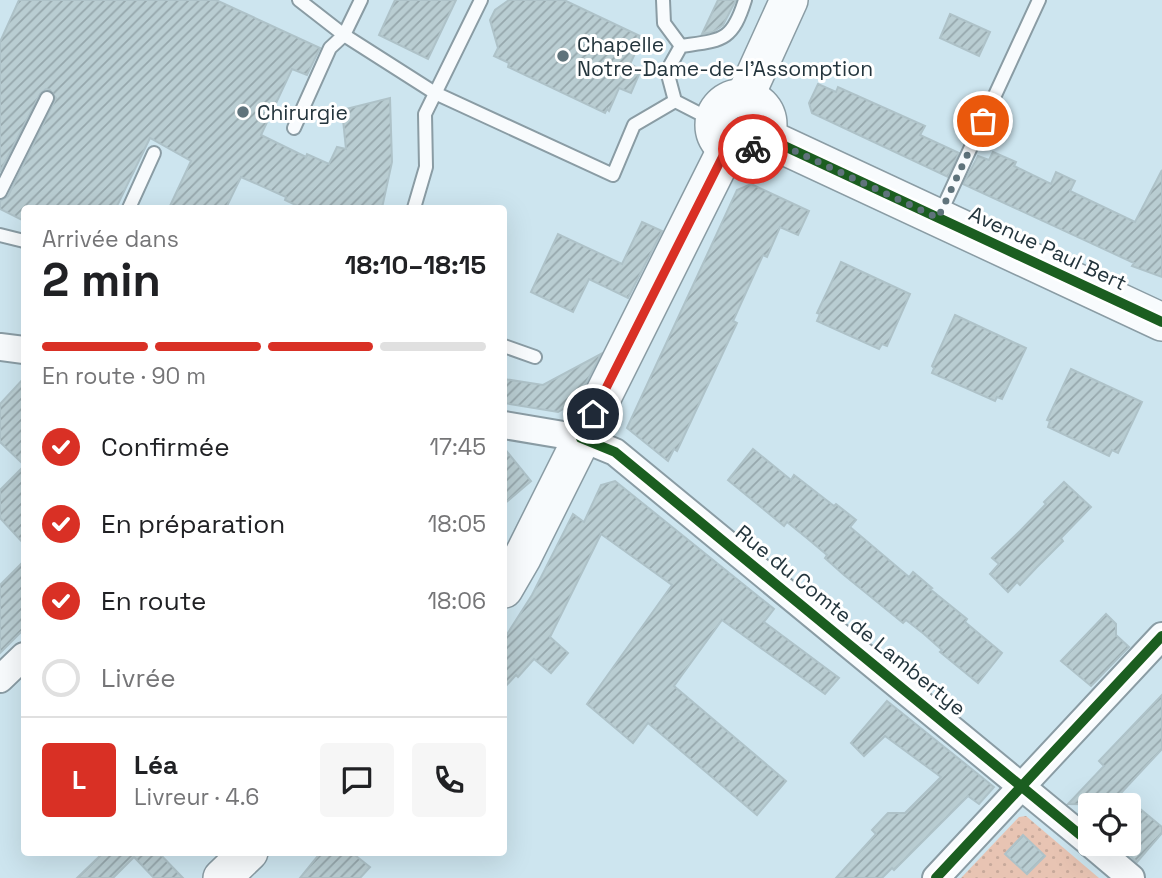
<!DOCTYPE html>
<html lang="fr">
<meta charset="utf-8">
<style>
:root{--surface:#fff;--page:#f6f6f6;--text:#202124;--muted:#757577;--line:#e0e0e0;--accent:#d93025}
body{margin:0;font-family:"Space Grotesk",sans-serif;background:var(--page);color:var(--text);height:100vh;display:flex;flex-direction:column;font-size:26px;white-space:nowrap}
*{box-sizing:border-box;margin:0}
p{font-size:23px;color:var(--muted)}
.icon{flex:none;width:38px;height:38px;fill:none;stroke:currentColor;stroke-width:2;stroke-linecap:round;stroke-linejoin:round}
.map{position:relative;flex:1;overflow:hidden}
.sheet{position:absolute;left:21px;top:205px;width:486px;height:651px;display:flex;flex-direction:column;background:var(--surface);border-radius:7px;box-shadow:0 7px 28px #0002}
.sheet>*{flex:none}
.tools{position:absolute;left:1078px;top:793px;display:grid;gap:14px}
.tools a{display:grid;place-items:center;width:63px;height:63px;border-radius:7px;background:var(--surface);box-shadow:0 7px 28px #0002;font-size:35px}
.pin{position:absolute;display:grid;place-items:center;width:60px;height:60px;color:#fff;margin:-30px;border:4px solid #fff;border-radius:50%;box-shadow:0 2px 7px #0007}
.courier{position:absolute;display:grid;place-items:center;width:70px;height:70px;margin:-35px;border:5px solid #d93025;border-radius:50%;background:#fff;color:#222;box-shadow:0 2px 9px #0007}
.headline em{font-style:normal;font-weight:700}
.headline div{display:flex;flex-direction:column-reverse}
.headline{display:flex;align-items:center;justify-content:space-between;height:119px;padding:0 21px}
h1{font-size:46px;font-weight:700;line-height:52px}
.bar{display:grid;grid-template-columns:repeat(4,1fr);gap:10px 7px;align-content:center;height:84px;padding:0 21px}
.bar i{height:9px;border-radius:5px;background:var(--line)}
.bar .active{background:var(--accent)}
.bar p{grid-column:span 4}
.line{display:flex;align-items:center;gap:18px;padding:0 21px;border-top:2px solid var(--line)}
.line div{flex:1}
.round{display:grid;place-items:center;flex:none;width:74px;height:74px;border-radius:7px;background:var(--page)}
ol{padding:0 21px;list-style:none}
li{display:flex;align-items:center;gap:21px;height:77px}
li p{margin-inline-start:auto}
li .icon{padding:7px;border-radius:50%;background:var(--accent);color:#fff;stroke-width:4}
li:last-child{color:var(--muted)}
li i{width:38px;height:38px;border:4px solid var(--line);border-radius:50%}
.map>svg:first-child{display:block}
</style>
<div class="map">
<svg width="1162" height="878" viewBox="0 0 1162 878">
<defs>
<pattern id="park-dots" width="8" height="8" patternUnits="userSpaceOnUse" patternTransform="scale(1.75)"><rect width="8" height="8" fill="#e8c4b3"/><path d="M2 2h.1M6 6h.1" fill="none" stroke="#c7a99b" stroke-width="1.8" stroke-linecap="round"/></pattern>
<pattern id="building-hatch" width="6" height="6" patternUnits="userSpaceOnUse" patternTransform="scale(1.75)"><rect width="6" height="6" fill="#b9cdd2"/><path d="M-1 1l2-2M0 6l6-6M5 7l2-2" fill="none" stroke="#96a7ac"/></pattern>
</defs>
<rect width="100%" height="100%" fill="#cde5ef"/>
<!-- park -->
<path fill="url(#park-dots)" d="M1026,816L1099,878H961L1019,817Z"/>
<!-- building -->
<g fill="url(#building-hatch)" stroke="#aec2c8" stroke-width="2">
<path d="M19,0H216L320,48L307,75L292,69L261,135L306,157L307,154L329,164L337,147L346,149L342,110L390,98L392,162L382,208H302L285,200L286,197L241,177L226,208H169L191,161L150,138L116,208H24V221L0,209V201L8,196L56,98L50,90L46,89L40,94L0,172V42Z"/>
<path d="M395,0H456L428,59L379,35Z"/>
<path d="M509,0H564L640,36L638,40L641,41L630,64L641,70L631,93L619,88L609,111L607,109L605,113L508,67L509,63L494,56L498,48L490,20L495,10Z"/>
<path d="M718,0H736L723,25L713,32L702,34Z"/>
<path d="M950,14L990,32L979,56L940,38Z"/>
<path d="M818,84L836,92L838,87L925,126L920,135L959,153L948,177L812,113L809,103Z"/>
<path d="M993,152L1016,162L1014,166L1051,184L1056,172L1075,181L1070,191L1135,222L1162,170V277L1132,266L1134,263L963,184L978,156L989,160Z"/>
<path d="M751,184L809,211L798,235L780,227L767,257L763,255L733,321L737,323L677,451L674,449L668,461L627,428L737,190Z"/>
<path d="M642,222L662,231L628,298L589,279L573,312L531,292L558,234L622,264Z"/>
<path d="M841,262L910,294L887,346L882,344L879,349L817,321L820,314L817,313Z"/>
<path d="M955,315L1026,348L1002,399L997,397L995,401L932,373L934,368L932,366Z"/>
<path d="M601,354L577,401L558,412L504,403V379L543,385Z"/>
<path d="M1071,369L1142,402L1118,453L1112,450L1109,456L1048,427L1050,421L1047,420Z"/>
<path d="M24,378V465L0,442V404Z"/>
<path d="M504,448L531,481L504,504Z"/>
<path d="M753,449L791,480L794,475L834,506L836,504L856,520L850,527L909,577L913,572L932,588L930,589L967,619L965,622L1002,653L978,683L940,652L942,650L924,634L906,620L903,623L844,575L825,558L827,555L808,539L787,522L784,526L728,480Z"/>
<path d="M24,466V544L0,518V490Z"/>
<path d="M615,481L774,609L764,622L839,678L825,694L722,620L674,686L786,781L757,815L648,723L633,743L587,704L672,585L601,534L550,637L568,653L551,673L534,659L518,677L516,675L504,688V639L532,595L573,514L584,522L601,485Z"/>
<path d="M1064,482L1091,507L1061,538L1063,541L1037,567L1020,585L1017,582L1008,592L990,574L999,564L992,558L1020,531L1046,504L1044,502Z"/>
<path d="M24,561V629L0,653V585Z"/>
<path d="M1106,614L1116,624V635L1129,647L1091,686L1061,661Z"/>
<path d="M1162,695V749L1121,793L1162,827V833L1137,862L1129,855V805L1068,804L1104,766L1099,761Z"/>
<path d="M887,701L994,787L979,804L968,796L894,870L892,868L882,878H836L876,834L872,830L888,813H905L941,777L885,736L864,756L851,743Z"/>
<path d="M1023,835L1045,856L1027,874L1005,854Z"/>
<path d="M104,852H158L183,878H154L134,857L113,878H77Z"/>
<path d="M321,852H351L370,867L360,878H300Z"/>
</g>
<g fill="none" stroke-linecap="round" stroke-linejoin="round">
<defs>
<g id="lane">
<path d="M299,0L344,35L435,93L613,175L634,125L675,101"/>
<path d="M663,0L664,23L681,46"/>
<path d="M714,121L675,101L667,71L681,46C722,40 732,42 745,0"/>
<path d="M294,128L330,48L344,35L361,0"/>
<path d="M0,192L47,98"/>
<path d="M129,208L154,153"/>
<path d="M414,208L426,167L425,114L481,0"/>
<path d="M940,214L1039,0"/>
<path d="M0,235L24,241"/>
<path d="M504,346L535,357"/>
</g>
<g id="street">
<path d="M0,347L24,350"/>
<path d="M504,425L581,438L615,452L1090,843"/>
<path d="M0,679L24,656"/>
<path d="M1091,844L1131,878"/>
<path d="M936,878L1162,636"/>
</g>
<g id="secondary">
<circle cx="741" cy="125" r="27"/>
<path d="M744,99L789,0"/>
<path d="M765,137L1162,322"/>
<path d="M504,589L522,558L727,148"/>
<path d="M222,878L249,852"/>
</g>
</defs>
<!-- lane casing -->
<use href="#lane" stroke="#8a9ca4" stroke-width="16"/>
<!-- street casing -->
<use href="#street" stroke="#8a9ca4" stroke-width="30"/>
<!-- secondary casing -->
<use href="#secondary" stroke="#8a9ca4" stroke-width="40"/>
<!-- lane -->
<use href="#lane" stroke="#f8fbfd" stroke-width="12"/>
<!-- street -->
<use href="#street" stroke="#f8fbfd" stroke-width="26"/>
<!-- secondary -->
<use href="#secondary" stroke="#f8fbfd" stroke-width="37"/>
<defs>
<g id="cycleway">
<path d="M765,137L1162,322"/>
<path d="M581,438L615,452L1090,843"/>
<path d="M936,878L1162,636"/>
</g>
</defs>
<!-- cycleway casing -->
<use href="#cycleway" stroke="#fff" stroke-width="15"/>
<!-- cycleway -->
<use href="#cycleway" stroke="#1b5e20" stroke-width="10"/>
</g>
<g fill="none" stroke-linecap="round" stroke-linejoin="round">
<!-- done -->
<path stroke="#5f737b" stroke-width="7" stroke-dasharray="0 12.6" d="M753,149L765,137L938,218L983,121"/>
<!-- route -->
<path stroke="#d93025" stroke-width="9" d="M593,414L727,148L736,152L753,149"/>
</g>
<!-- markers -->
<g fill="#5f737b" stroke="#fff" stroke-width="2.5">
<circle cx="563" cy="56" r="7"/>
<circle cx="243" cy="112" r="7"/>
</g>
<g text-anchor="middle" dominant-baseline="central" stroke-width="6" stroke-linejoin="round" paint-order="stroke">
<!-- poi labels -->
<g font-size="21" fill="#24353d" stroke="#fff" text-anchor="start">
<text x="577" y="44">Chapelle<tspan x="577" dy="24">Notre-Dame-de-l'Assomption</tspan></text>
<text x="257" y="112">Chirurgie</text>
</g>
<!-- street labels -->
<g font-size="21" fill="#24353d" stroke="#fff">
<text transform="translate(1048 248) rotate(25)">Avenue Paul Bert</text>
<text transform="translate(851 620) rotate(39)">Rue du Comte de Lambertye</text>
</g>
</g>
</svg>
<div class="tools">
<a><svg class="icon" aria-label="locate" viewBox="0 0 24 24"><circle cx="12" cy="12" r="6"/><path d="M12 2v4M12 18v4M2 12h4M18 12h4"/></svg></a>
</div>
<div class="pin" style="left:983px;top:121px;background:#ea580c"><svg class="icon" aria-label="bag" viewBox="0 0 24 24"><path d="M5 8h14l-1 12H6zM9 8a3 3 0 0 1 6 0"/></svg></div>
<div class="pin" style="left:593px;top:414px;background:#1f2937"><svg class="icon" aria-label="home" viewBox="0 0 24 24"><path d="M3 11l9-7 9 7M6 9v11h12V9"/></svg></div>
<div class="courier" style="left:753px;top:149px"><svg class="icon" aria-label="bike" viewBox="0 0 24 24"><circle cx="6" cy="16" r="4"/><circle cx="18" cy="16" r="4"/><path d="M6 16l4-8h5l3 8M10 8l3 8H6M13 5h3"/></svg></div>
<section class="sheet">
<div class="headline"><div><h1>2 min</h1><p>Arrivée dans</p></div><em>18:10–18:15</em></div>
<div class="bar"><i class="active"></i><i class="active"></i><i class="active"></i><i></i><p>En route · 90 m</p></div>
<ol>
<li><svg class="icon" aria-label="check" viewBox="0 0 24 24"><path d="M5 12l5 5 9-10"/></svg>Confirmée<p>17:45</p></li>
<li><svg class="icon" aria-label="check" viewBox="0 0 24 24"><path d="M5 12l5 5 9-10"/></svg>En préparation<p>18:05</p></li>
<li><svg class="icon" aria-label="check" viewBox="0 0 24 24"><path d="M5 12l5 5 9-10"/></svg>En route<p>18:06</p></li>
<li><i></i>Livrée</li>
</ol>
<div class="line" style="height:126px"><b class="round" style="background:var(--accent);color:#fff">L</b><div><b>Léa</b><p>Livreur · 4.6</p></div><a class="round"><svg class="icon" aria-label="chat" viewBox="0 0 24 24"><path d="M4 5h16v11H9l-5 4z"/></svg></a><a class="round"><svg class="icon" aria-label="phone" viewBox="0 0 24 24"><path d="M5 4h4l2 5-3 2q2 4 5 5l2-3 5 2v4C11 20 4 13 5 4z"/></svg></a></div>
</section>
</div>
